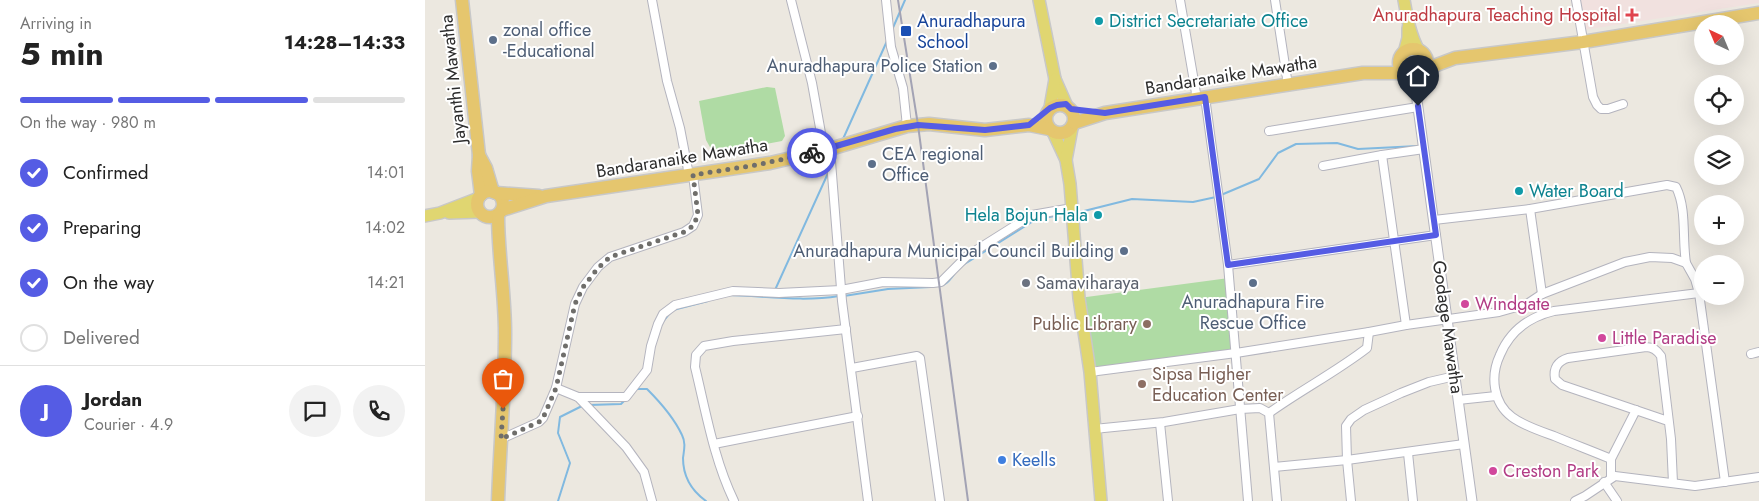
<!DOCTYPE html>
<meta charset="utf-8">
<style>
:root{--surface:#fff;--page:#f2f2f2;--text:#222;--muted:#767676;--line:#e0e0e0;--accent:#555ce4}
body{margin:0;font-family:Jost,sans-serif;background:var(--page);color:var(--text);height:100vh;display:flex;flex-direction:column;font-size:19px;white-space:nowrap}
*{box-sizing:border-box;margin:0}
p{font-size:16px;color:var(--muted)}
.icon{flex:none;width:28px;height:28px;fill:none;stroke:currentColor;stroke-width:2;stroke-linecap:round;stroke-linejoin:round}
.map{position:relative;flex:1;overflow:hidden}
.sheet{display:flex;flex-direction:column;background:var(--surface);width:425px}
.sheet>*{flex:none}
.needle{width:32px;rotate:316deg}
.controls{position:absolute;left:1269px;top:15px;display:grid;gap:10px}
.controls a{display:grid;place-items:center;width:50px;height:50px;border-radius:50%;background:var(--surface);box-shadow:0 5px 20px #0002;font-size:25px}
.pin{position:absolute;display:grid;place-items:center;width:42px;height:42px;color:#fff;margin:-51px -21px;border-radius:50% 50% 50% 0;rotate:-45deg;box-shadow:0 0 5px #0007}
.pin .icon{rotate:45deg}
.courier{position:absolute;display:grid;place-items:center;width:50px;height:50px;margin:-25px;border:4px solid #555ce4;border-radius:50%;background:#fff;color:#222;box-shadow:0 1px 6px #0007}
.headline em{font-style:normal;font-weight:700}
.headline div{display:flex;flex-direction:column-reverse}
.headline{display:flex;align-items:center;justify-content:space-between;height:85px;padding:0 20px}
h1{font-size:32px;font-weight:700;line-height:38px}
.bar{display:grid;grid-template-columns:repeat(4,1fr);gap:8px 5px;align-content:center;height:60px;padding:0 20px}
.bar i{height:6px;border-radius:4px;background:var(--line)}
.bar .selected{background:var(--accent)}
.bar p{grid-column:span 4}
.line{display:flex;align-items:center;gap:12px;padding:0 20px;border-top:1px solid var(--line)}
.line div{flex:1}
.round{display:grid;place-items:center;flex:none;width:52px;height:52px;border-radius:26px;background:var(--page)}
ol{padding:0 20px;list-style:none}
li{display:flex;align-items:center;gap:15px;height:55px}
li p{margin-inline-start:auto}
li .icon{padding:5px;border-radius:50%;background:var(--accent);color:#fff;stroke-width:4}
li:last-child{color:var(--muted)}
li i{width:28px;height:28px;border:2px solid var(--line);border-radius:50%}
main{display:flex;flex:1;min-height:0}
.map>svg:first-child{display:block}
</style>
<main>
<section class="sheet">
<div class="headline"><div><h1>5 min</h1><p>Arriving in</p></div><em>14:28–14:33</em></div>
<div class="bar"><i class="selected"></i><i class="selected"></i><i class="selected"></i><i></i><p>On the way · 980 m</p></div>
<ol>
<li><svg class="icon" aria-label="check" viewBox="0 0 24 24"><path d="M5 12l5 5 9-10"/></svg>Confirmed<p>14:01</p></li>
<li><svg class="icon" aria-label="check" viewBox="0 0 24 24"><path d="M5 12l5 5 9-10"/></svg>Preparing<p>14:02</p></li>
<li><svg class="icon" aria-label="check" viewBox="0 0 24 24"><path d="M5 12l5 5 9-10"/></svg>On the way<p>14:21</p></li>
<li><i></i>Delivered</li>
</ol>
<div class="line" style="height:90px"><b class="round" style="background:var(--accent);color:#fff">J</b><div><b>Jordan</b><p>Courier · 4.9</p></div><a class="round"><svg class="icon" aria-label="chat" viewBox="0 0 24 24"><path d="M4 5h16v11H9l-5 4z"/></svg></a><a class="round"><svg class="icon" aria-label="phone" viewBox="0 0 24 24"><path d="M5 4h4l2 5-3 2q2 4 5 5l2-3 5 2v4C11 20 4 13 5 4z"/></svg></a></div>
</section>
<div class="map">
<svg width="1334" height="501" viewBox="0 0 1334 501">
<rect width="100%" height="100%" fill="#ece8e0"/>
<!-- medical -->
<path fill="#f1e1df" d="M1153,0H1334V3L1158,30Z"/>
<!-- green -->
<g fill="#afdba4">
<path d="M342,87L350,88L360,136L357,141L295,153L286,149L281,140L274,101Z"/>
<path d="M804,278L811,353L665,372L654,298Z"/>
</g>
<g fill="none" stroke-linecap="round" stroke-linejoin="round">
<!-- stream -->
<g stroke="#81b9e0" stroke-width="2">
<path d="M467,30L480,0"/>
<path d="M418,139L462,41"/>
<path d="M796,195L834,179L853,153L871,144L912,143L933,149L993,146"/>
<path d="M651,213L707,199L768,202L791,197"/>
<path d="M538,265L610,220L639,214"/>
<path d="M511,286C521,286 524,281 530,273"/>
<path d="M350,290L404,171"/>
<path d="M304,295C341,296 377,302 414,296"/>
<path d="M419,296L463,289L506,287"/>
<path d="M248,310L283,301"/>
<path d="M237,323L245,313"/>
<path d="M211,389H222C234,401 250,420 257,435C261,443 259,450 258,458C258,476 267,491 281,501"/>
<path d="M164,405L196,404L200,400"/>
<path d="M133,501L145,463L133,433L135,417L157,406"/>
</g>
<defs>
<g id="minor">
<path d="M227,0L242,81L255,128L264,175"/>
<path d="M366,0L387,83L399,150"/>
<path d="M461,0L466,47L478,88L482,126"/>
<path d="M755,0L772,99"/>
<path d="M850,0L863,85"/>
<path d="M1151,0L1168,97L1172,105L1176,109H1183L1198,104"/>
<path d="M780,97L803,265L823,501"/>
<path d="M844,131L993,107"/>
<path d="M405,149L417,301L443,501"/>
<path d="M957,155L981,325"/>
<path d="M898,166L957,155L999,149"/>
<path d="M1105,209L1117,294"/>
<path d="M1009,220L1105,209L1242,185L1251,187C1262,209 1257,238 1261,263"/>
<path d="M803,265L1011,235"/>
<path d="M1326,354L1334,352"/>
<path d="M427,368L492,356L495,358L515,501"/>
<path d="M665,372L811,353L944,332L981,325L1074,312L1102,304L1117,294L1200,262L1225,257L1247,258L1261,263L1270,279L1274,293L1300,482"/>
<path d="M131,388L153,397L201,447L219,472L227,501"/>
<path d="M153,397H201L222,370L226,346L233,324L238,314L250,305L308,291L354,293L416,290L458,282L508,283L516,282L542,256L607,215L647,208"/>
<path d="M1033,400L1071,396"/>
<path d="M844,413C876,390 911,372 942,348L944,332"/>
<path d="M1243,421L1137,385L1130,379C1128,368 1133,361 1143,358L1221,347C1227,347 1232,350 1236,356L1246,439L1248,483"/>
<path d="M735,423L743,501"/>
<path d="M669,429L739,422L815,409L835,408L844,413L852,501"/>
<path d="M76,439L114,422L118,418L131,388L150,304L158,287L173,267L185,257L259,232L268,226L273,215L268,175"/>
<path d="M289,444L433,416"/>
<path d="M983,453L988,501"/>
<path d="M1186,459C1167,451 1148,444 1129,436C1115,431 1099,426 1087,417C1068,403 1065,376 1075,355C1085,331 1104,317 1129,311L1274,293"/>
<path d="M849,467L922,460L1039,444"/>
<path d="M1186,477V459L1211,410"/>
<path d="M1179,482L1192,501"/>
<path d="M309,501C289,460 281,412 270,367L271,355L279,346L308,341L421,329"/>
<path d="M926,501L922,460L921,426L926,419L939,410L976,393L1004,382L1030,376"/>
<path d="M1150,501L1160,496L1190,476L1270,486L1334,477"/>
</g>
<g id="tertiary">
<path d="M983,76L991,93"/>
<path d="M993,76L991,93L1047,501"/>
</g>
<g id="primary">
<path d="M614,0L630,79L641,104"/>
<path d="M979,0C982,17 985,35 994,51"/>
<path d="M979,53L983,38V28"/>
<path d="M625,108L630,79"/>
<path d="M628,132L641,160L645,184L654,298L665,372L676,501"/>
<path d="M641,160L647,128"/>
<path d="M24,213L54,212"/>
<path d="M0,216L15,213L54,198"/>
</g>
<g id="trunk">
<path d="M37,0L54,155L53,171L56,195"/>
<circle cx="988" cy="63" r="14"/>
<path d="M1001,69L1030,58L1158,42L1334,13"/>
<circle cx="635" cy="119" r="14"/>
<path d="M649,123L680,113L938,73H978"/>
<path d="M54,155L61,168L68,192"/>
<circle cx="65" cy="204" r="13"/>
<path d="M71,193L114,196"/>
<path d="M77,210L121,196L345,163L405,149L482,126L504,124L560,130L604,125L624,129"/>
<path d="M73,501C75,445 80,389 80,333C80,293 73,254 73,215"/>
</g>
</defs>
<!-- minor casing -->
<use href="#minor" stroke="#b4b4be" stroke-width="10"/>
<!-- tertiary casing -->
<use href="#tertiary" stroke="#b4b4be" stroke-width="11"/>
<!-- primary casing -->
<use href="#primary" stroke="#c8c8c8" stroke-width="14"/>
<!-- trunk casing -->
<use href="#trunk" stroke="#c8c8c8" stroke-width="15"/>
<!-- minor -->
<use href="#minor" stroke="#fff" stroke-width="8"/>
<!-- tertiary -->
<use href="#tertiary" stroke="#fff" stroke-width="9"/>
<!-- primary -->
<use href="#primary" stroke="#e0d671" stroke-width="11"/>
<!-- trunk -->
<use href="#trunk" stroke="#e5c66e" stroke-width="12"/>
<!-- rail -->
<path stroke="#a3a3b4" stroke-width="2" d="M473,0L493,125L543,501"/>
</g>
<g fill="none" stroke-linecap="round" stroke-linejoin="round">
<!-- done -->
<path stroke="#6f6e6b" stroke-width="5" stroke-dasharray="0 9" d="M78,409L76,439L114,422L118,418L131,388L150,304L158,287L166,277L173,268L185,257L259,232L268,226L273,215L268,175L331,165L387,153"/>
<!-- route -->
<path stroke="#555ce4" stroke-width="6" d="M387,153L470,129L493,125L560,130L604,125L625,108L632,105L641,104L646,109L680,113L780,97L803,265L1011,235L993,106"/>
</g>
<!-- markers -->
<path fill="#e0444e" stroke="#fff" stroke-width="2" d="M1204.5 7.5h5v5h5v5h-5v5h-5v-5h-5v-5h5z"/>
<g fill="#0f9aa8" stroke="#fff" stroke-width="2">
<circle cx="674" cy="21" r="5"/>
<circle cx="1094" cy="191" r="5"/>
<circle cx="673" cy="215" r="5"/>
</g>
<rect fill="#1a4fb4" stroke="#fff" stroke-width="2" x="475" y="25" width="12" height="12" rx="2.5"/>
<g fill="#5c6f8a" stroke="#fff" stroke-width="2">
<circle cx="68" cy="40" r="5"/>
<circle cx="568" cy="66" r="5"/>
<circle cx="447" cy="164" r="5"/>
<circle cx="699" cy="251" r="5"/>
<circle cx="828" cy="283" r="5"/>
</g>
<circle fill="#6b7280" stroke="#fff" stroke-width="2" cx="601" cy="283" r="5"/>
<g fill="#d1479c" stroke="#fff" stroke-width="2">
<circle cx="1040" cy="304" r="5"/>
<circle cx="1177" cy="338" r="5"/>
<circle cx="1068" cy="471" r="5"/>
</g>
<g fill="#8d6e63" stroke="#fff" stroke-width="2">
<circle cx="722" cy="324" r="5"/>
<circle cx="717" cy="384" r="5"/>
</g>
<circle fill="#3f7fe0" stroke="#fff" stroke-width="2" cx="577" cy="460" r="5"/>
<g text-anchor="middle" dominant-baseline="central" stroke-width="4" stroke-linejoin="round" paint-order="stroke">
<!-- health labels -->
<g font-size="18" fill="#be3a42" stroke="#fff" text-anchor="end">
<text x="1196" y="15">Anuradhapura Teaching Hospital</text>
</g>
<!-- transit labels -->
<g font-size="18" fill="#164399" stroke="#fff" text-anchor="start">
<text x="492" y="21">Anuradhapura<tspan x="492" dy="21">School</tspan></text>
</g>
<!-- culture labels -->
<g font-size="18" fill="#0d838f" stroke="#fff" text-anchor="start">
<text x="684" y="21">District Secretariate Office</text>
<text x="1104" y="191">Water Board</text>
<text x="663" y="215" text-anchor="end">Hela Bojun Hala</text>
</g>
<!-- service labels -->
<g font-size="18" fill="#4e5e75" stroke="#fff" text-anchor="start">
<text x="78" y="30">zonal office<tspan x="78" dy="21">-Educational</tspan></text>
<text x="558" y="66" text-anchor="end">Anuradhapura Police Station</text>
<text x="457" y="154">CEA regional<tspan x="457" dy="21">Office</tspan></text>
<text x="689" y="251" text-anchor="end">Anuradhapura Municipal Council Building</text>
<text x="828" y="302" text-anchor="middle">Anuradhapura Fire<tspan x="828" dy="21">Rescue Office</tspan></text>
</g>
<!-- street labels -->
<g font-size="18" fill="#2c2c2c" stroke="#fff">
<text transform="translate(806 75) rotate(-9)">Bandaranaike Mawatha</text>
<text transform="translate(28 79) rotate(-96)">Jayanthi Mawatha</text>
<text transform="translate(257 158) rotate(-9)">Bandaranaike Mawatha</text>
<text transform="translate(1023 327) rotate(82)">Godage Mawatha</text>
</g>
<!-- worship labels -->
<g font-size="18" fill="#5b616d" stroke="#fff" text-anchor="start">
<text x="611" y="283">Samaviharaya</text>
</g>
<!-- hotel labels -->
<g font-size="18" fill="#b23c85" stroke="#fff" text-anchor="start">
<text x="1050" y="304">Windgate</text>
<text x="1187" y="338">Little Paradise</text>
<text x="1078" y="471">Creston Park</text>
</g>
<!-- education labels -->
<g font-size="18" fill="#785e54" stroke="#fff" text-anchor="end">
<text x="712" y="324">Public Library</text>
<text x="727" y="374" text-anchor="start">Sipsa Higher<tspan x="727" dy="21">Education Center</tspan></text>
</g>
<!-- shop labels -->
<g font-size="18" fill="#366cbe" stroke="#fff" text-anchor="start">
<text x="587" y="460">Keells</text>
</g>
</g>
</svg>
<div class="controls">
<a><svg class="needle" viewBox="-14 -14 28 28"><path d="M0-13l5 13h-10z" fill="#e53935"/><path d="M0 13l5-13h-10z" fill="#767676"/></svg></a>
<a><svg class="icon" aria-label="locate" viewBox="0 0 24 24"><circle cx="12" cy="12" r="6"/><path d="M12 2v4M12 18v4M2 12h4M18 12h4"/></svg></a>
<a><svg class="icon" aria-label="layers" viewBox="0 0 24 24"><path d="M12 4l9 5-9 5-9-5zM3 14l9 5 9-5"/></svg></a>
<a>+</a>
<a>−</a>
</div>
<div class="pin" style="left:78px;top:409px;background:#ea580c"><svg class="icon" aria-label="bag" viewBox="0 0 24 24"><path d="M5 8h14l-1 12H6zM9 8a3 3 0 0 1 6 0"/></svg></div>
<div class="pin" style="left:993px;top:106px;background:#1f2937"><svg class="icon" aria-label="home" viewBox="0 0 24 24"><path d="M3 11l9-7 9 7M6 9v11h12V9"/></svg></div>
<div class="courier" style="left:387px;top:153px"><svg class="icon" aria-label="bike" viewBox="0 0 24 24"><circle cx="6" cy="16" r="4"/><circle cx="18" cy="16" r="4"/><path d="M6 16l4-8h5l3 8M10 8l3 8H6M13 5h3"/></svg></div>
</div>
</main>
